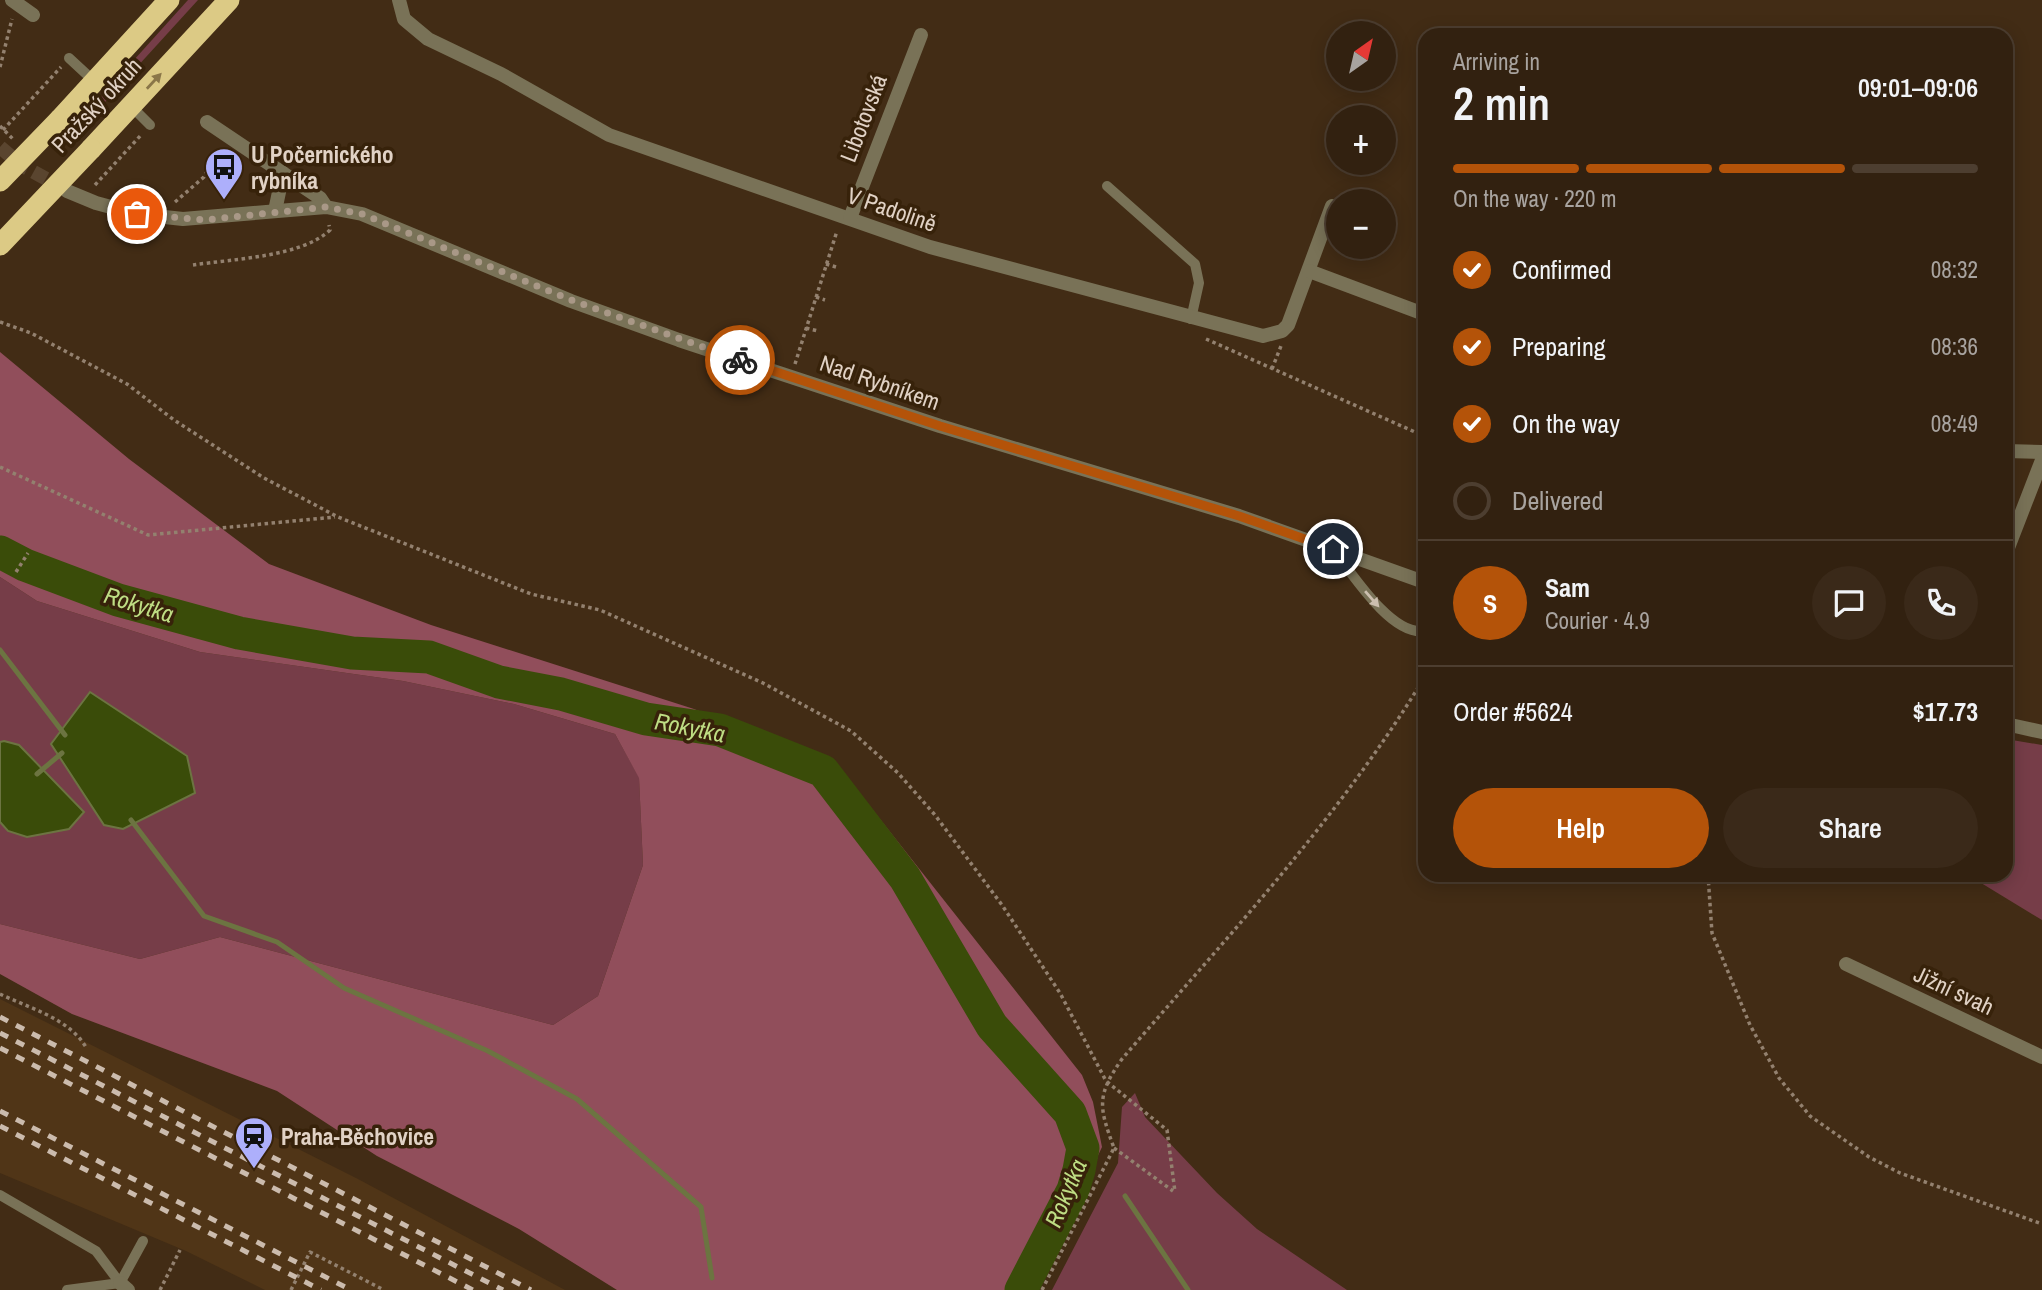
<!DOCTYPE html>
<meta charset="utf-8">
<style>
:root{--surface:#322110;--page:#3a2919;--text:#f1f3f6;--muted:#a8a39f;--line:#4d3e30;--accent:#b45309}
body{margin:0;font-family:"Archivo Narrow",sans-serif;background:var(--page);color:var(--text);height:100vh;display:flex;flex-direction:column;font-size:26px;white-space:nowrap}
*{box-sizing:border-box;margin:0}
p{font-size:23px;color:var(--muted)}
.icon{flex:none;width:38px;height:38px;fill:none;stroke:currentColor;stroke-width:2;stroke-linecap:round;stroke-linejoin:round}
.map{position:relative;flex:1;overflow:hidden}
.sheet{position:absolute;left:1418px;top:28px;width:595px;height:854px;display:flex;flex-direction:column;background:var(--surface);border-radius:21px;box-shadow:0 4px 18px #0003,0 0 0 2px var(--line)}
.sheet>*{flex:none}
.needle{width:46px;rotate:34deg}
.buttons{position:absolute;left:1326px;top:21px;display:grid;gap:14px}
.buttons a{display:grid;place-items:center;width:70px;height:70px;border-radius:50%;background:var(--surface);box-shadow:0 4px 18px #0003,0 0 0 2px var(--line);font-size:35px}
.pin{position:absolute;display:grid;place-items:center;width:60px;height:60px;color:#fff;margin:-30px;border:4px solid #fff;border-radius:50%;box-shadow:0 2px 7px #0007}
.courier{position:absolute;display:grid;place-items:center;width:70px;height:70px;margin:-35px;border:5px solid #b45309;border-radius:50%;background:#fff;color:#222;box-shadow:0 2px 9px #0007}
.summary em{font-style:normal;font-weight:600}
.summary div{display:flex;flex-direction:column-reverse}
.summary{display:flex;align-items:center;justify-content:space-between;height:119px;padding:0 35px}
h1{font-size:46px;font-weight:600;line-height:52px}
.bar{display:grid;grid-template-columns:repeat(4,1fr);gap:10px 7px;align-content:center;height:84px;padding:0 35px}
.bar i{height:9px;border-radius:5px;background:var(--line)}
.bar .on{background:var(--accent)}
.bar p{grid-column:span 4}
.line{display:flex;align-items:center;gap:18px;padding:0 35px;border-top:2px solid var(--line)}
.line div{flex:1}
.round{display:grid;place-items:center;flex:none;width:74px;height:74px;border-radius:37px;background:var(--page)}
ol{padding:0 35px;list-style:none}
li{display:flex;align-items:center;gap:21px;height:77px}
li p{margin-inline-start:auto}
li .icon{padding:7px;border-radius:50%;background:var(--accent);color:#fff;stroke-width:4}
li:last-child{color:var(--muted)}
li i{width:38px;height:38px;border:4px solid var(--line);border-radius:50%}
.primary-button{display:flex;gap:14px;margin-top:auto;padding:14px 35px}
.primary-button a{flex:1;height:80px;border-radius:42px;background:var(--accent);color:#fff;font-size:28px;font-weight:600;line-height:80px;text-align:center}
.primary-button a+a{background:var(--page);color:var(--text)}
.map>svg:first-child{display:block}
</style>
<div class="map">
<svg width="2042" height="1290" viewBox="0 0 2042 1290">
<rect width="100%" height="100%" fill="#422c15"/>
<!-- built -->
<path fill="#503517" d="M0,999L358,1179L565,1290H265L186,1251L0,1173Z"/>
<!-- green -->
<g fill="#763d48">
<path d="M188,0H198L84,125L79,121Z"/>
<path d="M0,577L37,601L200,652L403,681L514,704L615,734L639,777L643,865L598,996L553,1025L220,937L140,959L0,924V822L8,831L4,741L0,742Z"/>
<path d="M2006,739L2042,745V920L1968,875H2006Z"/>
<path d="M1135,1093L1145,1117L1217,1193L1257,1229L1347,1290H1052L1118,1163L1122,1107Z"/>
</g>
<!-- forest -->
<path fill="#914e5b" d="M0,352L129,459L269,564L431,625L694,709L823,759L846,776L1082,1075L1093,1102L1102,1147L1034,1290H617L519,1229L377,1156L277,1091L72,1014L0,974V924L140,959L220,937L553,1025L598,996L643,865L639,778L615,734L514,704L403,681L200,652L37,601L0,577Z"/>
<!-- water -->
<g fill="#3a4c09" stroke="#6c7441" stroke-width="2">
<path d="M90,692L187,756L195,793L123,829L104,825L51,744Z"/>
<path d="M4,741L19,745L84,812L69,829L27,837L8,831L0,822V742Z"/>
</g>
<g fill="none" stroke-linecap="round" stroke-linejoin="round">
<!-- stream -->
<g stroke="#6c7441" stroke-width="5">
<path d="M0,650L65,735"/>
<path d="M37,774L62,753"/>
<path d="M131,820L204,916L277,942L344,988L488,1051L577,1099L701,1207L712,1278"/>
<path d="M1083,1148L1095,1158"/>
<path d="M1125,1196L1188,1290"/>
</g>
<!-- river -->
<path stroke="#3a4c09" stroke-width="33" d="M0,552L25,565L118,600L239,633L352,653L429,657L499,682L561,694L646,719L720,730L823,771L905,878L992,1026L1070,1113L1083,1148L1079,1170L1073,1190L1021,1290"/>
<!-- street-tunnel -->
<path stroke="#5a452f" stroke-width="14" stroke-dasharray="14 7" stroke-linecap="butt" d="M0,147L21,165L63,188"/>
<!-- path -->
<g stroke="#93816f" stroke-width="3.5" stroke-dasharray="3.5 3.5" stroke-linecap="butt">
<path d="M0,67L12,19"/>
<path d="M0,126L13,139"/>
<path d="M3,130L61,67"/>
<path d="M95,185L142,134"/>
<path d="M175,202L204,177L218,149"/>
<path d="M826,264L836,267"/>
<path d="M193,265C232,259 302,257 330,230L329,225"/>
<path d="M816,297L825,300"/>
<path d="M0,322L31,333L127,384L174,420L264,478L338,517L531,594L600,610L763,683L851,731L898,773L935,815L1002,905L1060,993L1106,1081L1167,1130L1175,1192"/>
<path d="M806,328L818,331"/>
<path d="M1206,339L1424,436"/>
<path d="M795,364L837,231"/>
<path d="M1272,369L1281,346"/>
<path d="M0,467L148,535L335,517"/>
<path d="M16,572L28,553"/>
<path d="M1708,875L1712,933L1750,1025L1779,1078L1810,1116L1869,1157L1900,1173L2042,1224"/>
<path d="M0,994C29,1008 71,1019 87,1049"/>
<path d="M1114,1148L1173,1191"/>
<path d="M160,1290L180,1250"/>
<path d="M291,1290L310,1252L384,1290"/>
<path d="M1042,1290L1114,1148C1099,1107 1096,1096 1122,1059C1228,936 1340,817 1424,678"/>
</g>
<!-- lane -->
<g stroke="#797257" stroke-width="10">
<path d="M69,58L96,83"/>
<path d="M131,106L150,125"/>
<path d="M1107,186L1195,264L1199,283L1191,319"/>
<path d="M1333,549C1351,572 1391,636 1424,631"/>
<path d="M0,1195L96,1251L120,1283L67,1290"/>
<path d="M120,1283L143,1241"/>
</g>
<!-- street -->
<g stroke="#797257" stroke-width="14">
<path d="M12,0L33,15"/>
<path d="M399,0L404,19L428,39L501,74L609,135L930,247L1263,336L1282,331L1288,325L1332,206"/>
<path d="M207,122L320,198L326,207"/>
<path d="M67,191L96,203L137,214L183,219L326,207L362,214L571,301L679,340L940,426L1239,516L1424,582"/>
<path d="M275,211L283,173"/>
<path d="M850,218L921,35"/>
<path d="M1309,271L1424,314"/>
<path d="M2006,451L2042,452"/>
<path d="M2006,553L2042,460"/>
<path d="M2006,724L2042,732"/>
<path d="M1846,964L2042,1057"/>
<path d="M120,1283L128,1290"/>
</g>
<!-- highway -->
<g stroke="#dcca85" stroke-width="21">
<path d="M60,119L169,0"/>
<path d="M91,149L229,0"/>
</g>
<!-- rail -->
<g stroke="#cbbbad" stroke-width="5" stroke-dasharray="9 9" stroke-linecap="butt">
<path d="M0,1017L531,1290"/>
<path d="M0,1033L503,1290"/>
<path d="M0,1048L473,1290"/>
<path d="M0,1111L351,1290"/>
<path d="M0,1126L321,1290"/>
</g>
<!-- highway-bridge -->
<g stroke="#dcca85" stroke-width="21">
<path d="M0,181L60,119"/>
<path d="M0,245L91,149"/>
</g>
</g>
<!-- one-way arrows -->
<defs><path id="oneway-solid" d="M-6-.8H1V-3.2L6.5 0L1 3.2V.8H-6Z" transform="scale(1.75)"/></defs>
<use fill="#8a7648" href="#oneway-solid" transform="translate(154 81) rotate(-47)"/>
<use fill="#ccbfaf" href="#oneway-solid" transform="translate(1372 599) rotate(49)"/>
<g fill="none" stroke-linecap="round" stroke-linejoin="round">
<!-- done -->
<path stroke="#a99887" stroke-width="7" stroke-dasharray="0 12.6" d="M137,214L205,220L326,207L362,214L571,300L740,360"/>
<!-- route -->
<path stroke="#b45309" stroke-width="9" d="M740,360L940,426L1239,516L1333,549"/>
</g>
<!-- icons -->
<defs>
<symbol id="bus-pin" viewBox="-11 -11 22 30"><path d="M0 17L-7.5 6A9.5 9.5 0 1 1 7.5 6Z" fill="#adaffb" stroke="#37220a"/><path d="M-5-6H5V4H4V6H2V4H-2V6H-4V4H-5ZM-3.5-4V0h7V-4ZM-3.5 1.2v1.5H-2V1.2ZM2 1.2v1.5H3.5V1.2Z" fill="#111"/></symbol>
<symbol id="station-pin" viewBox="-11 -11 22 30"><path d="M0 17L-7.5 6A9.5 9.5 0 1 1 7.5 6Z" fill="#adaffb" stroke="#37220a"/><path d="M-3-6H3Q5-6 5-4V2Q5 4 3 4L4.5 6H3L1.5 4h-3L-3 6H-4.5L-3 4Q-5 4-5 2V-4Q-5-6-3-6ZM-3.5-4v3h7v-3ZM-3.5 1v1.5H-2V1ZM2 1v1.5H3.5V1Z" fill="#111"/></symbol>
</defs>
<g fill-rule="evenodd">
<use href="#bus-pin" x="202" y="145" width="44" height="60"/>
<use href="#station-pin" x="232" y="1114" width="44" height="60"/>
</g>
<g text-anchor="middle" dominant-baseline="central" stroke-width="7" stroke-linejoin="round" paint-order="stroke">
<!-- street labels -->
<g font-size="23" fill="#e1d2c5" stroke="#37220a">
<text transform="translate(96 105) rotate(-47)">Pražský okruh</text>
<text transform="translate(863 118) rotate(-69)">Libotovská</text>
<text transform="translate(892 209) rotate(19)">V Padolině</text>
<text transform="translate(880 382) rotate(19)">Nad Rybníkem</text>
<text transform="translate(1954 990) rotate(25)">Jižní svah</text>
</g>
<!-- poi labels -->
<g font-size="23" font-weight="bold" fill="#e1d2c5" stroke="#37220a" text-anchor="start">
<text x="251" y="154">U Počernického<tspan x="251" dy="26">rybníka</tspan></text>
<text x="281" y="1136">Praha-Běchovice</text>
</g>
<!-- water labels -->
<g font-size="24" font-style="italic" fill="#bedd83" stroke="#37220a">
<text transform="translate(139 604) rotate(17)">Rokytka</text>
<text transform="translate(690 727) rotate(11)">Rokytka</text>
<text transform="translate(1065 1193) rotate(-67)">Rokytka</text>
</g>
</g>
</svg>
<div class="buttons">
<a><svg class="needle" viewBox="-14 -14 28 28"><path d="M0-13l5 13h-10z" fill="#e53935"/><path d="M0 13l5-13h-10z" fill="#a8a39f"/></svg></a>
<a>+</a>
<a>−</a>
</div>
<div class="pin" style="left:137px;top:214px;background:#ea580c"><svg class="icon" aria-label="bag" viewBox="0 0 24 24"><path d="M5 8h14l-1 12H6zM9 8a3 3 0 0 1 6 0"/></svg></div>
<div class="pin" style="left:1333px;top:549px;background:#1f2937"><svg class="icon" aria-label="home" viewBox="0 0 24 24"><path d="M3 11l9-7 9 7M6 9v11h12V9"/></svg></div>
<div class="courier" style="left:740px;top:360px"><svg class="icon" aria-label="bike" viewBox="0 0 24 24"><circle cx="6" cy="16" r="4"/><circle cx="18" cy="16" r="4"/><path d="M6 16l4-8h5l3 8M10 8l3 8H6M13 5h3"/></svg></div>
<section class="sheet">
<div class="summary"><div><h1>2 min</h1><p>Arriving in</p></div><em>09:01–09:06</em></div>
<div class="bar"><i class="on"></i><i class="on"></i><i class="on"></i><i></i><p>On the way · 220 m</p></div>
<ol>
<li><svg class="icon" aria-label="check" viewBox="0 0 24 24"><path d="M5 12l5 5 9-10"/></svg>Confirmed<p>08:32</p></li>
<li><svg class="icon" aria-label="check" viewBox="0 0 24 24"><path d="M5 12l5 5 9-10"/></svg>Preparing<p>08:36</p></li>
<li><svg class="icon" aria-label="check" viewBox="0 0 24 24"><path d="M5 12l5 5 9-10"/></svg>On the way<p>08:49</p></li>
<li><i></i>Delivered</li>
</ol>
<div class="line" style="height:126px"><b class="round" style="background:var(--accent);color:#fff">S</b><div><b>Sam</b><p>Courier · 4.9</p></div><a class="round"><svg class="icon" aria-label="chat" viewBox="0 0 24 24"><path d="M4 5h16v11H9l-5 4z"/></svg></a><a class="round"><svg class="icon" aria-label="phone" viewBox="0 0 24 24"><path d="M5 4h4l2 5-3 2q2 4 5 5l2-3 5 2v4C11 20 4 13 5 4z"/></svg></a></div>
<div class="line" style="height:91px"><div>Order #5624</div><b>$17.73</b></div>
<div class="primary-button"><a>Help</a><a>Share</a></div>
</section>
</div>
